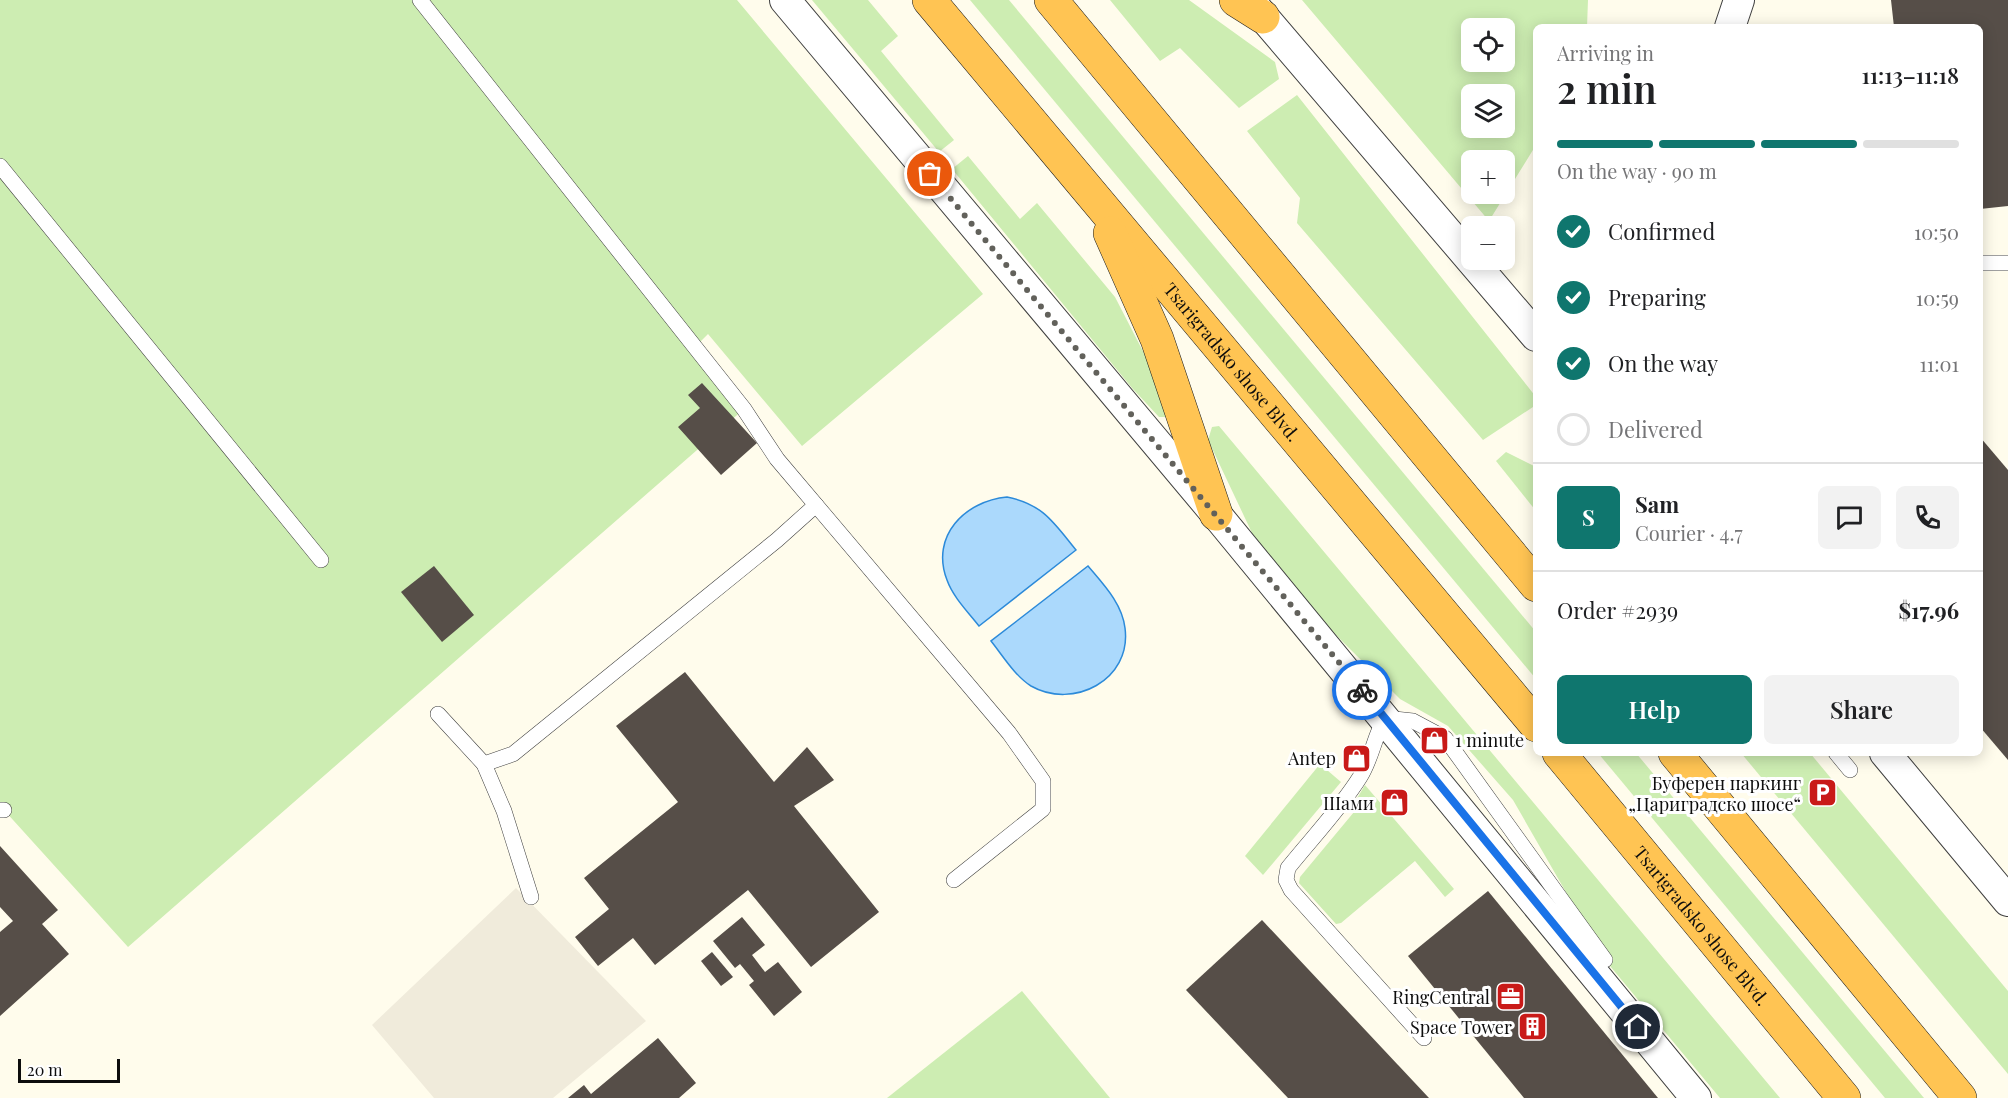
<!DOCTYPE html>
<meta charset="utf-8">
<style>
:root{--surface:#fff;--page:#f2f2f2;--text:#202124;--muted:#757577;--line:#e0e0e0;--accent:#0f766e}
body{margin:0;font-family:"Playfair Display",serif;background:var(--page);color:var(--text);height:100vh;display:flex;flex-direction:column;font-size:22px;white-space:nowrap}
*{box-sizing:border-box;margin:0}
p{font-size:20px;color:var(--muted)}
.icon{flex:none;width:33px;height:33px;fill:none;stroke:currentColor;stroke-width:2;stroke-linecap:round;stroke-linejoin:round}
.map{position:relative;flex:1;overflow:hidden}
.side{position:absolute;left:1533px;top:24px;width:450px;height:732px;display:flex;flex-direction:column;background:var(--surface);border-radius:9px;box-shadow:0 3px 15px #0003}
.side>*{flex:none}
.buttons{position:absolute;left:1461px;top:18px;display:grid;gap:12px}
.buttons a{display:grid;place-items:center;width:54px;height:54px;border-radius:9px;background:var(--surface);box-shadow:0 3px 15px #0003;font-size:30px}
.scale{position:absolute;left:18px;bottom:15px;width:102px;box-sizing:border-box;padding-left:6px;border:3px solid #0d0d0d;border-top:0;font-size:16px;line-height:21px;white-space:nowrap;color:#0d0d0d;-webkit-text-stroke:4px #fff;paint-order:stroke}
.pin{position:absolute;display:grid;place-items:center;width:51px;height:51px;color:#fff;margin:-26px;border:3px solid #fff;border-radius:50%;box-shadow:0 2px 6px #0007}
.courier{position:absolute;display:grid;place-items:center;width:60px;height:60px;margin:-30px;border:4px solid #1a73e8;border-radius:50%;background:#fff;color:#222;box-shadow:0 2px 8px #0007}
.head em{font-style:normal;font-weight:600}
.head div{display:flex;flex-direction:column-reverse}
.head{display:flex;align-items:center;justify-content:space-between;height:102px;padding:0 24px}
h1{font-size:39px;font-weight:600;line-height:45px}
.bar{display:grid;grid-template-columns:repeat(4,1fr);gap:9px 6px;align-content:center;height:72px;padding:0 24px}
.bar i{height:8px;border-radius:4px;background:var(--line)}
.bar .active{background:var(--accent)}
.bar p{grid-column:span 4}
.line{display:flex;align-items:center;gap:15px;padding:0 24px;border-top:2px solid var(--line)}
.line div{flex:1}
.round{display:grid;place-items:center;flex:none;width:63px;height:63px;border-radius:9px;background:var(--page)}
ol{padding:0 24px;list-style:none}
li{display:flex;align-items:center;gap:18px;height:66px}
li p{margin-inline-start:auto}
li .icon{padding:6px;border-radius:50%;background:var(--accent);color:#fff;stroke-width:4}
li:last-child{color:var(--muted)}
li i{width:33px;height:33px;border:3px solid var(--line);border-radius:50%}
.primary-button{display:flex;gap:12px;margin-top:auto;padding:12px 24px}
.primary-button a{flex:1;height:69px;border-radius:9px;background:var(--accent);color:#fff;font-size:24px;font-weight:600;line-height:69px;text-align:center}
.primary-button a+a{background:var(--page);color:var(--text)}
.map>svg:first-child{display:block}
</style>
<div class="map">
<svg width="2008" height="1098" viewBox="0 0 2008 1098">
<rect width="100%" height="100%" fill="#fffcec"/>
<!-- green -->
<g fill="#cdedb2" fill-rule="evenodd">
<path d="M0,0H737L983,294L802,446L708,334L695,347L744,409L128,947L4,810H0Z"/>
<path d="M812,0H868L898,36L881,51L954,140L939,152Z"/>
<path d="M970,0H1009L1536,632V679Z"/>
<path d="M1110,0H1189L1275,62L1279,79L1239,108L1180,48L1160,61Z"/>
<path d="M1302,0H1588L1587,27H1536V145L1489,221ZM1472,28H1504V62H1472ZM1472,94H1504V128H1472ZM1472,160H1504V194H1472Z"/>
<path d="M1297,95L1536,397V405L1483,440L1297,223L1300,198L1247,131Z"/>
<path d="M968,156L1020,219L1037,203L1115,297L1148,361L1166,417H1159L1132,388L952,169Z"/>
<path d="M1219,426L1780,1098H1720L1605,960L1513,800L1448,726L1400,699L1331,630L1253,535L1208,440L1212,427Z"/>
<path d="M1506,452L1536,467V511L1496,461Z"/>
<path d="M1598,753H1636L1924,1098H1885Z"/>
<path d="M1741,753H1810L2008,991V1074Z"/>
<path d="M1320,764L1341,782L1263,875L1245,856Z"/>
<path d="M1365,785L1454,889L1445,897L1415,861L1341,923L1336,924L1299,883L1300,877L1359,806L1356,800Z"/>
<path d="M1022,991L1110,1098H887Z"/>
</g>
<!-- plaza -->
<path fill="#f0ebdb" d="M516,888L646,1021L553,1098H434L372,1025Z"/>
<!-- water -->
<g fill="#abd9fc" stroke="#2c8ad9" stroke-width="1.5">
<path d="M1007,497C1043,504 1054,523 1076,550L979,626C968,612 953,597 947,580C930,536 965,501 1007,497Z"/>
<path d="M1088,566C1103,584 1122,603 1125,628C1132,680 1073,710 1031,686C1015,676 1003,656 991,641Z"/>
</g>
<!-- building -->
<g fill="#564e48">
<path d="M1891,0H2008V206L1980,209V27H1894Z"/>
<path d="M702,383L757,443L721,475L678,427L700,408L688,395Z"/>
<path d="M1980,437L2008,470V760L1980,727Z"/>
<path d="M434,566L474,615L442,642L401,592Z"/>
<path d="M685,672L774,782L807,747L834,780L794,806L879,912L811,967L748,890L655,965L633,938L598,966L575,937L609,909L584,878L678,802L616,726Z"/>
<path d="M0,846L58,910L42,924L69,954L0,1016V932L13,921L0,907Z"/>
<path d="M1488,891L1658,1098H1524L1408,956Z"/>
<path d="M742,917L765,945L752,955L765,972L778,962L802,992L774,1016L749,985L754,981L740,964L735,968L713,941Z"/>
<path d="M1262,920L1429,1098H1288L1186,990Z"/>
<path d="M712,952L733,977L721,986L701,961Z"/>
<path d="M658,1038L696,1083L679,1098H568L584,1085L591,1094Z"/>
</g>
<g fill="none" stroke-linecap="round" stroke-linejoin="round">
<defs>
<g id="service">
<path d="M420,0L744,409L777,459L1009,733L1043,781V809L954,880"/>
<path d="M0,166L321,560"/>
<path d="M1980,263H2008"/>
<path d="M438,714L484,764L504,811L531,897"/>
<path d="M1836,753L1850,770"/>
<path d="M484,764L513,754L777,540L816,505"/>
<path d="M0,810H4"/>
<path d="M1424,1038L1291,890L1286,880L1288,868C1312,838 1340,809 1360,777C1372,758 1374,737 1385,718L1413,721L1445,738L1605,960"/>
</g>
<g id="minor">
<path d="M785,0L1216,514L1696,1098"/>
<path d="M1249,0L1536,336"/>
<path d="M1730,27L1739,0"/>
<path d="M1885,753L2008,901"/>
</g>
<g id="trunk">
<path id="s1" d="M929,0L1536,725"/>
<path d="M1051,0L1536,585"/>
<path d="M1236,0L1263,17"/>
<path d="M1110,233L1157,339L1216,514"/>
<path id="s2" d="M1559,753L1844,1098"/>
<path d="M1675,753L1960,1098"/>
</g>
</defs>
<!-- service casing -->
<use href="#service" stroke="#404040" stroke-width="16"/>
<!-- minor casing -->
<use href="#minor" stroke="#404040" stroke-width="32"/>
<!-- trunk casing -->
<use href="#trunk" stroke="#1e1e1e" stroke-width="34"/>
<!-- service -->
<use href="#service" stroke="#fff" stroke-width="15"/>
<!-- minor -->
<use href="#minor" stroke="#fff" stroke-width="30"/>
<!-- trunk -->
<use href="#trunk" stroke="#ffc453" stroke-width="33"/>
</g>
<g fill="none" stroke-linecap="round" stroke-linejoin="round">
<!-- done -->
<path stroke="#62615b" stroke-width="6" stroke-dasharray="0 10.8" d="M930,174L1362,690"/>
<!-- route -->
<path stroke="#1a73e8" stroke-width="8" d="M1362,690L1638,1027"/>
</g>
<!-- icons -->
<defs>
<symbol id="shop-square" viewBox="-11 -11 22 22"><rect x="-9" y="-9" width="18" height="18" rx="4" fill="#c91a18" stroke="#fff"/><path d="M-5-2.5h2.3a2.7 3.5 0 0 1 5.4 0H5L5.5 6h-11ZM-1.5-2.5h3a1.5 2.3 0 0 0-3 0Z" fill="#fff"/></symbol>
<symbol id="parking-square" viewBox="-11 -11 22 22"><rect x="-9" y="-9" width="18" height="18" rx="4" fill="#c91a18" stroke="#fff"/><path d="M-3.5-5.5H1a3.5 3.5 0 0 1 0 7H-1V5.5H-3.5ZM-1-3.4V-.6H.8a1.4 1.4 0 0 0 0-2.8Z" fill="#fff"/></symbol>
<symbol id="office-square" viewBox="-11 -11 22 22"><rect x="-9" y="-9" width="18" height="18" rx="4" fill="#c91a18" stroke="#fff"/><path d="M-6-3h4V-5.5h4V-3h4V5H-6ZM-1-4.5V-3h2v-1.5ZM-6 0V1H6V0Z" fill="#fff"/></symbol>
<symbol id="building-square" viewBox="-11 -11 22 22"><rect x="-9" y="-9" width="18" height="18" rx="4" fill="#c91a18" stroke="#fff"/><path d="M-4-6H4V6H1V3H-1V6H-4ZM-2.5-4.3h1.7v1.8h-1.7ZM.8-4.3h1.7v1.8H.8ZM-2.5-1h1.7V.8h-1.7ZM.8-1h1.7V.8H.8Z" fill="#fff"/></symbol>
</defs>
<g fill-rule="evenodd">
<use href="#shop-square" x="1418" y="724" width="33" height="33"/>
<use href="#shop-square" x="1340" y="742" width="33" height="33"/>
<use href="#parking-square" x="1806" y="776" width="33" height="33"/>
<use href="#shop-square" x="1378" y="786" width="33" height="33"/>
<use href="#office-square" x="1494" y="980" width="33" height="33"/>
<use href="#building-square" x="1516" y="1010" width="33" height="33"/>
</g>
<g text-anchor="middle" dominant-baseline="central" stroke-width="6" stroke-linejoin="round" paint-order="stroke">
<!-- street labels -->
<g font-size="18" fill="#0d0d0d" stroke="#fff">
<text stroke="none"><textPath href="#s1" startOffset="472">Tsarigradsko shose Blvd.</textPath></text>
<text stroke="none"><textPath href="#s2" startOffset="224">Tsarigradsko shose Blvd.</textPath></text>
</g>
<!-- poi labels -->
<g font-size="18" fill="#0d0d0d" stroke="#fff" text-anchor="end">
<text x="1455" y="740" text-anchor="start">1 minute</text>
<text x="1336" y="758">Antep</text>
<text x="1801" y="783">Буферен паркинг<tspan x="1801" dy="21">„Цариградско шосе“</tspan></text>
<text x="1374" y="803">Шами</text>
<text x="1490" y="997">RingCentral</text>
<text x="1512" y="1027">Space Tower</text>
</g>
</g>
</svg>
<div class="buttons">
<a><svg class="icon" aria-label="locate" viewBox="0 0 24 24"><circle cx="12" cy="12" r="6"/><path d="M12 2v4M12 18v4M2 12h4M18 12h4"/></svg></a>
<a><svg class="icon" aria-label="layers" viewBox="0 0 24 24"><path d="M12 4l9 5-9 5-9-5zM3 14l9 5 9-5"/></svg></a>
<a>+</a>
<a>−</a>
</div>
<div class="scale">20 m</div>
<div class="pin" style="left:930px;top:174px;background:#ea580c"><svg class="icon" aria-label="bag" viewBox="0 0 24 24"><path d="M5 8h14l-1 12H6zM9 8a3 3 0 0 1 6 0"/></svg></div>
<div class="pin" style="left:1638px;top:1027px;background:#1f2937"><svg class="icon" aria-label="home" viewBox="0 0 24 24"><path d="M3 11l9-7 9 7M6 9v11h12V9"/></svg></div>
<div class="courier" style="left:1362px;top:690px"><svg class="icon" aria-label="bike" viewBox="0 0 24 24"><circle cx="6" cy="16" r="4"/><circle cx="18" cy="16" r="4"/><path d="M6 16l4-8h5l3 8M10 8l3 8H6M13 5h3"/></svg></div>
<section class="side">
<div class="head"><div><h1>2 min</h1><p>Arriving in</p></div><em>11:13–11:18</em></div>
<div class="bar"><i class="active"></i><i class="active"></i><i class="active"></i><i></i><p>On the way · 90 m</p></div>
<ol>
<li><svg class="icon" aria-label="check" viewBox="0 0 24 24"><path d="M5 12l5 5 9-10"/></svg>Confirmed<p>10:50</p></li>
<li><svg class="icon" aria-label="check" viewBox="0 0 24 24"><path d="M5 12l5 5 9-10"/></svg>Preparing<p>10:59</p></li>
<li><svg class="icon" aria-label="check" viewBox="0 0 24 24"><path d="M5 12l5 5 9-10"/></svg>On the way<p>11:01</p></li>
<li><i></i>Delivered</li>
</ol>
<div class="line" style="height:108px"><b class="round" style="background:var(--accent);color:#fff">S</b><div><b>Sam</b><p>Courier · 4.7</p></div><a class="round"><svg class="icon" aria-label="chat" viewBox="0 0 24 24"><path d="M4 5h16v11H9l-5 4z"/></svg></a><a class="round"><svg class="icon" aria-label="phone" viewBox="0 0 24 24"><path d="M5 4h4l2 5-3 2q2 4 5 5l2-3 5 2v4C11 20 4 13 5 4z"/></svg></a></div>
<div class="line" style="height:78px"><div>Order #2939</div><b>$17.96</b></div>
<div class="primary-button"><a>Help</a><a>Share</a></div>
</section>
</div>
